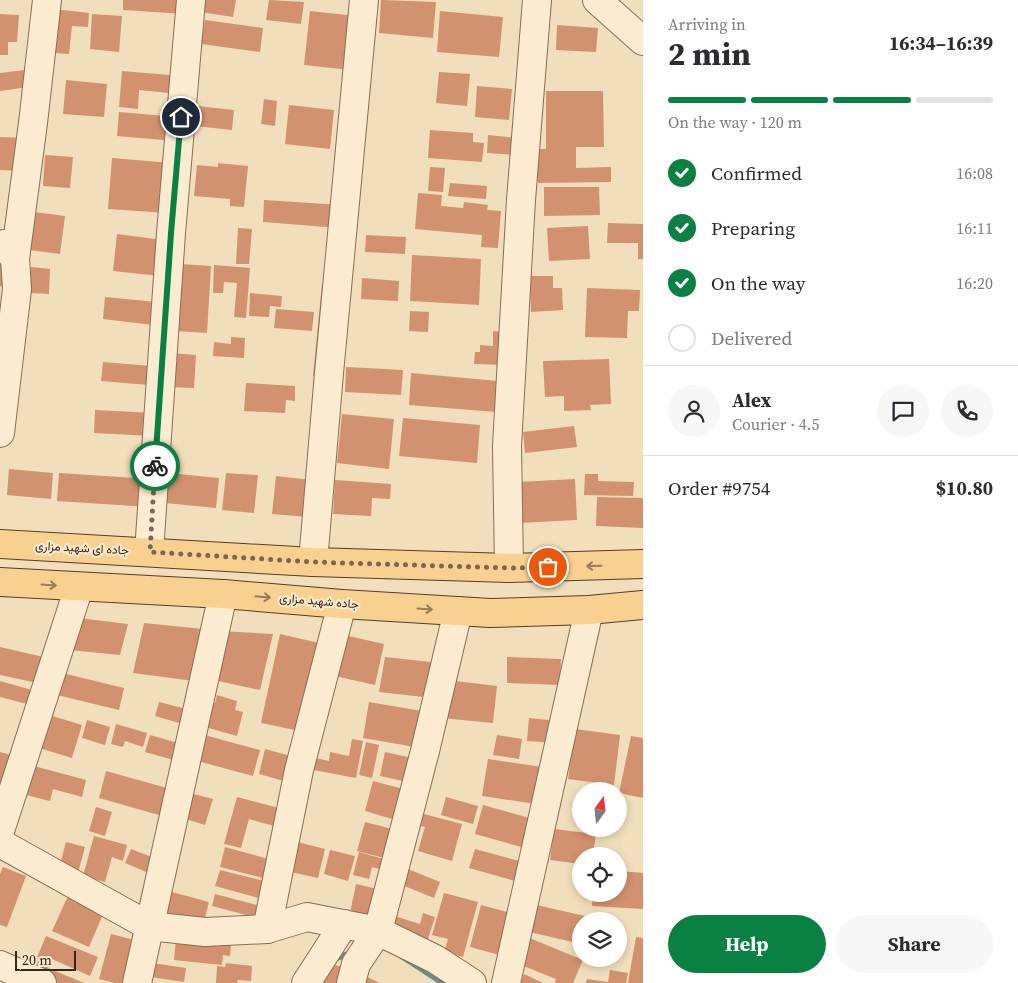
<!DOCTYPE html>
<meta charset="utf-8">
<style>
:root{--surface:#fff;--page:#f7f7f7;--text:#2b2b33;--muted:#7c7c81;--line:#e1e1e2;--accent:#0b8043}
body{margin:0;font-family:"Source Serif 4",Vazirmatn,serif;background:var(--page);color:var(--text);height:100vh;display:flex;flex-direction:column;font-size:19px;white-space:nowrap}
*{box-sizing:border-box;margin:0}
p{font-size:16px;color:var(--muted)}
.icon{flex:none;width:28px;height:28px;fill:none;stroke:currentColor;stroke-width:2;stroke-linecap:round;stroke-linejoin:round}
.map{position:relative;flex:1;overflow:hidden}
.details{display:flex;flex-direction:column;background:var(--surface);width:375px}
.details>*{flex:none}
.needle{width:32px;rotate:15deg}
.tools{position:absolute;left:572px;top:782px;display:grid;gap:10px}
.tools a{display:grid;place-items:center;width:55px;height:55px;border-radius:50%;background:var(--surface);box-shadow:0 2px 8px #0003;font-size:25px}
.scale{position:absolute;left:15px;bottom:12px;width:61px;box-sizing:border-box;padding-left:5px;border:2px solid #37271a;border-top:0;font-size:14px;line-height:18px;white-space:nowrap;color:#37271a;-webkit-text-stroke:4px #f8e8cc;paint-order:stroke}
.pin{position:absolute;display:grid;place-items:center;width:42px;height:42px;color:#fff;margin:-21px;border:2px solid #fff;border-radius:50%;box-shadow:0 1px 5px #0007}
.courier{position:absolute;display:grid;place-items:center;width:50px;height:50px;margin:-25px;border:4px solid #0b8043;border-radius:50%;background:#fff;color:#222;box-shadow:0 1px 6px #0007}
.overview em{font-style:normal;font-weight:700}
.overview div{display:flex;flex-direction:column-reverse}
.overview{display:flex;align-items:center;justify-content:space-between;height:85px;padding:0 25px}
h1{font-size:32px;font-weight:700;line-height:38px}
.bar{display:grid;grid-template-columns:repeat(4,1fr);gap:8px 5px;align-content:center;height:60px;padding:0 25px}
.bar i{height:6px;border-radius:4px;background:var(--line)}
.bar .selected{background:var(--accent)}
.bar p{grid-column:span 4}
.line{display:flex;align-items:center;gap:12px;padding:0 25px;border-top:1px solid var(--line)}
.line div{flex:1}
.round{display:grid;place-items:center;flex:none;width:52px;height:52px;border-radius:26px;background:var(--page)}
ol{padding:0 25px;list-style:none}
li{display:flex;align-items:center;gap:15px;height:55px}
li p{margin-inline-start:auto}
li .icon{padding:5px;border-radius:50%;background:var(--accent);color:#fff;stroke-width:4}
li:last-child{color:var(--muted)}
li i{width:28px;height:28px;border:2px solid var(--line);border-radius:50%}
.button{display:flex;gap:10px;margin-top:auto;padding:10px 25px}
.button a{flex:1;height:58px;border-radius:30px;background:var(--accent);color:#fff;font-size:20px;font-weight:700;line-height:58px;text-align:center}
.button a+a{background:var(--page);color:var(--text)}
main{display:flex;flex:1;min-height:0}
.map>svg:first-child{display:block}
</style>
<main>
<div class="map">
<svg width="643" height="983" viewBox="0 0 643 983">
<rect width="100%" height="100%" fill="#f1debc"/>
<g fill="none" stroke-linecap="round" stroke-linejoin="round">
<!-- stream -->
<g stroke="#678f83" stroke-width="6">
<path d="M403,957L443,983"/>
<path d="M332,960L353,952"/>
</g>
</g>
<!-- building -->
<g fill="#d2926f">
<path d="M123,0H185L184,14L123,10Z"/>
<path d="M202,0H236L233,17L200,12Z"/>
<path d="M269,0L304,2L301,24L266,20Z"/>
<path d="M381,0L436,2L433,38L379,33Z"/>
<path d="M54,9L89,13L88,27L72,26L69,54L51,53Z"/>
<path d="M310,11L356,16L350,70L304,65Z"/>
<path d="M440,11L503,17L499,57L437,52Z"/>
<path d="M0,14L19,15L17,42H8V55H0Z"/>
<path d="M92,14L122,16L119,52L90,49Z"/>
<path d="M205,20L263,28L260,52L201,44Z"/>
<path d="M557,25L598,28L596,52L556,50Z"/>
<path d="M25,70L28,87L0,91V73Z"/>
<path d="M122,71L182,76L169,93L139,90L138,109L119,107Z"/>
<path d="M439,72L470,74L467,106L436,103Z"/>
<path d="M66,80L107,84L104,117L63,114Z"/>
<path d="M477,86L512,89L509,120L475,117Z"/>
<path d="M546,91H603L604,147H576V168L611,167V182L538,183L537,149H546Z"/>
<path d="M264,99L277,101L275,126L261,124Z"/>
<path d="M289,105L334,110L330,149L285,144Z"/>
<path d="M197,106L234,110L232,130L195,126Z"/>
<path d="M119,112L177,117L175,141L117,136Z"/>
<path d="M430,130L473,133V142L484,143L482,162L428,158Z"/>
<path d="M488,135L519,138L517,155L487,153Z"/>
<path d="M0,137L25,138L23,171L0,170Z"/>
<path d="M45,155L73,157L70,188L43,186Z"/>
<path d="M112,158L171,163L167,213L108,209Z"/>
<path d="M218,163L248,166L244,207L230,206V199L194,196L197,165L218,167Z"/>
<path d="M430,167L445,168L443,192L428,191Z"/>
<path d="M450,183L487,186L486,199L448,196Z"/>
<path d="M544,187H599L600,215L544,216Z"/>
<path d="M418,193L442,195L441,206L463,208L464,202L488,205L487,210L501,211L498,248L481,247L482,235L415,229Z"/>
<path d="M264,200L341,205L339,228L263,222Z"/>
<path d="M34,212L65,216L60,254L29,250Z"/>
<path d="M608,223L643,224V259H638V243H607Z"/>
<path d="M588,226L590,259L549,261L547,228Z"/>
<path d="M238,228L252,229L249,264H236Z"/>
<path d="M117,234L163,240L159,276L113,271Z"/>
<path d="M366,235L406,237L405,254L365,252Z"/>
<path d="M412,255L481,259L479,305L410,301Z"/>
<path d="M0,261L8,262L6,287L0,286Z"/>
<path d="M181,264L211,266L207,333L176,331Z"/>
<path d="M214,265L250,268L246,318L234,317L237,283L224,282L223,293H213Z"/>
<path d="M31,267L50,269L49,294L30,293Z"/>
<path d="M530,276H553V288H562L563,310L531,312Z"/>
<path d="M362,278L399,281L398,301L361,299Z"/>
<path d="M322,284L334,285L324,377L313,376Z"/>
<path d="M587,288L640,290L639,311H628L627,338L585,337Z"/>
<path d="M250,293L282,296L281,307L270,306L269,317L249,316Z"/>
<path d="M105,297L156,302L153,325L103,319Z"/>
<path d="M276,309L314,312L312,331L274,328Z"/>
<path d="M410,311L429,312L428,332L409,331Z"/>
<path d="M493,331L506,332L504,365L474,364L475,352H480V345L493,346Z"/>
<path d="M231,337L245,338L244,358L213,356L214,342L231,344Z"/>
<path d="M172,353L196,355L194,388L170,387Z"/>
<path d="M609,359L611,404L590,405L591,410L564,411V396L545,397L543,361Z"/>
<path d="M103,362L151,366L149,385L101,381Z"/>
<path d="M346,367L403,370L401,395L345,392Z"/>
<path d="M411,373L498,381L496,412L409,405Z"/>
<path d="M246,383L295,386V401L286,400L285,413L244,411Z"/>
<path d="M95,410L154,413L153,436L94,433Z"/>
<path d="M342,414L394,419L389,469L337,463Z"/>
<path d="M403,418L480,425L477,463L399,456Z"/>
<path d="M574,426L577,447L525,453L523,432Z"/>
<path d="M9,469L53,473L51,499L7,495Z"/>
<path d="M159,472L219,478L216,508L156,502Z"/>
<path d="M59,473L150,479L149,507L57,501Z"/>
<path d="M226,473L258,475L254,513L222,510Z"/>
<path d="M585,474H598V481L634,482L633,496L584,495Z"/>
<path d="M276,476L311,480L308,517L272,514Z"/>
<path d="M575,479L577,520L520,523L518,482Z"/>
<path d="M335,480L391,484L390,499L372,498L371,516L333,514Z"/>
<path d="M597,497L643,498V528L596,526Z"/>
<path d="M79,618L128,624L120,655L69,650Z"/>
<path d="M144,623L212,630L194,681L133,673Z"/>
<path d="M219,631L273,634L260,690L209,679Z"/>
<path d="M280,634L319,643L300,731L261,723Z"/>
<path d="M344,635L384,644L375,685L335,676Z"/>
<path d="M0,647L48,658L42,684L0,675Z"/>
<path d="M385,657L440,663L432,698L379,692Z"/>
<path d="M507,657L561,659L560,685L507,683Z"/>
<path d="M62,673L124,688L119,710L57,695Z"/>
<path d="M447,680L497,686L493,723L442,718Z"/>
<path d="M0,681L39,692L35,706L0,697Z"/>
<path d="M217,695L237,701L235,710L243,712L237,736L198,725L204,700L215,703Z"/>
<path d="M159,702L190,710L186,725L155,716Z"/>
<path d="M369,702L428,712L421,748L363,738Z"/>
<path d="M46,714L82,725L72,758L36,747Z"/>
<path d="M529,718L558,721L556,743L527,741Z"/>
<path d="M87,720L110,727L105,745L82,738Z"/>
<path d="M116,724L147,733L143,747L125,741L123,747L111,744Z"/>
<path d="M575,729L620,735L614,785L568,779Z"/>
<path d="M197,733L260,750L253,776L190,759Z"/>
<path d="M150,735L182,744L177,761L145,752Z"/>
<path d="M497,735L522,739L519,759L493,755Z"/>
<path d="M631,736L643,738V798L619,793Z"/>
<path d="M352,739L363,741L356,778L308,769L311,757L329,761L330,752L349,756Z"/>
<path d="M366,742L379,745L372,778L359,775Z"/>
<path d="M265,749L298,758L291,783L259,774Z"/>
<path d="M0,752L15,756L7,787L0,785Z"/>
<path d="M385,752L417,759L412,783L380,776Z"/>
<path d="M488,759L542,767L536,804L482,796Z"/>
<path d="M34,766L86,780L82,797L53,789L50,801L26,795Z"/>
<path d="M106,771L174,790L166,817L99,798Z"/>
<path d="M373,781L407,790L399,821L365,811Z"/>
<path d="M193,794L213,799L205,825L186,819Z"/>
<path d="M237,797L283,809L278,827L249,819L241,848L224,844Z"/>
<path d="M446,797L478,806L473,824L441,815Z"/>
<path d="M483,805L533,819L525,848L475,834Z"/>
<path d="M96,807L112,812L105,836L89,831Z"/>
<path d="M416,812L462,824L452,861L418,851L425,827L413,824Z"/>
<path d="M365,822L400,831L392,860L357,851Z"/>
<path d="M554,829L596,834L593,856H581V864L550,860Z"/>
<path d="M94,836L127,845L123,861L112,857L105,882L83,876Z"/>
<path d="M293,841L325,849L318,878L286,871Z"/>
<path d="M66,842L85,847L77,877L58,872Z"/>
<path d="M225,847L272,860L267,879L220,867Z"/>
<path d="M131,849L157,859L151,874L125,863Z"/>
<path d="M475,849L527,863L522,883L469,868Z"/>
<path d="M330,850L355,856L348,881L324,874Z"/>
<path d="M359,852L394,862L391,872L372,867L369,879L353,875Z"/>
<path d="M3,867L26,876L7,927L0,925V874Z"/>
<path d="M403,867L440,882L434,898L397,883Z"/>
<path d="M220,870L264,881L259,898L215,886Z"/>
<path d="M619,871L643,873V909L592,906L593,894H619Z"/>
<path d="M356,884L386,891L379,920L350,913Z"/>
<path d="M161,889L209,902L204,922L156,910Z"/>
<path d="M444,893L478,902L463,957L444,952L448,939L432,935Z"/>
<path d="M215,894L257,905L254,917L212,906Z"/>
<path d="M68,896L104,912L89,947L52,931Z"/>
<path d="M528,903L589,917L588,921H581V944L521,930Z"/>
<path d="M481,905L518,915L507,957L470,947Z"/>
<path d="M423,913L435,917L427,942L384,927L388,914L420,924Z"/>
<path d="M111,934L138,941L127,983H115L99,979Z"/>
<path d="M46,936L98,957L90,976L52,959L48,968L84,983H58L31,972Z"/>
<path d="M527,937L583,960L573,983H555L556,979L516,963Z"/>
<path d="M636,937L643,938V983H628Z"/>
<path d="M176,939L231,945L230,956L223,955L222,965L174,960Z"/>
<path d="M152,963L186,968L184,982L151,977Z"/>
<path d="M226,963L252,966L251,981L238,980L237,983H216L217,966L225,967Z"/>
<path d="M329,964L352,969L348,983H324Z"/>
<path d="M610,970L628,973L626,983H586L587,979L608,982Z"/>
<path d="M356,971L379,983H353Z"/>
<path d="M524,974L543,983H521Z"/>
</g>
<g fill="none" stroke-linecap="round" stroke-linejoin="round">
<defs>
<g id="minor">
<path d="M597,0L643,41"/>
<path d="M15,259L33,123L47,0"/>
<path d="M0,433L17,289L15,259L4,244"/>
<path d="M149,552L171,233L191,0"/>
<path d="M313,562L329,373L364,0"/>
<path d="M509,568L507,446L521,200L537,0"/>
<path d="M0,831L79,587"/>
<path d="M0,843L149,926L205,932L267,929L307,917L378,931L435,959L472,983"/>
<path d="M267,929L299,770L342,604"/>
<path d="M0,965L42,983"/>
<path d="M137,983L223,594"/>
<path d="M306,983L344,924"/>
<path d="M351,983L356,964L378,931L425,751L458,611"/>
<path d="M506,983L589,610"/>
</g>
<g id="major">
<path d="M0,544L313,562L509,568L643,564"/>
<path d="M0,582L223,594L342,604L490,613L589,610L643,605"/>
</g>
</defs>
<!-- minor casing -->
<use href="#minor" stroke="#896d54" stroke-width="30"/>
<!-- major casing -->
<use href="#major" stroke="#563c29" stroke-width="30"/>
<!-- minor -->
<use href="#minor" stroke="#fbebd0" stroke-width="28"/>
<!-- major -->
<use href="#major" stroke="#f8d190" stroke-width="28"/>
</g>
<!-- one-way arrows -->
<defs><path id="oneway-shaft" d="M-6 0H5M1.5-3L5.5 0L1.5 3" fill="none" stroke-width="1.6" stroke-linecap="round" stroke-linejoin="round" transform="scale(1.25)"/></defs>
<g stroke="#987c55">
<use href="#oneway-shaft" transform="translate(594 566) rotate(179)"/>
<use href="#oneway-shaft" transform="translate(49 585) rotate(4)"/>
<use href="#oneway-shaft" transform="translate(263 597) rotate(5)"/>
<use href="#oneway-shaft" transform="translate(425 609) rotate(4)"/>
</g>
<g fill="none" stroke-linecap="round" stroke-linejoin="round">
<!-- done -->
<path stroke="#786753" stroke-width="5" stroke-dasharray="0 9" d="M155,466L150,552L313,562L509,568L548,567"/>
<!-- route -->
<path stroke="#0b8043" stroke-width="6" d="M155,466L171,233L181,117"/>
</g>
<g text-anchor="middle" dominant-baseline="central" stroke-width="4.5" stroke-linejoin="round" paint-order="stroke">
<!-- street labels -->
<g font-size="12" fill="#37271a" stroke="#f8e8cc">
<text transform="translate(82 548) rotate(3)">جاده ای شهید مزاری</text>
<text transform="translate(319 601) rotate(5)">جاده شهید مزاری</text>
</g>
</g>
</svg>
<div class="tools">
<a><svg class="needle" viewBox="-14 -14 28 28"><path d="M0-13l5 13h-10z" fill="#e53935"/><path d="M0 13l5-13h-10z" fill="#7c7c81"/></svg></a>
<a><svg class="icon" aria-label="locate" viewBox="0 0 24 24"><circle cx="12" cy="12" r="6"/><path d="M12 2v4M12 18v4M2 12h4M18 12h4"/></svg></a>
<a><svg class="icon" aria-label="layers" viewBox="0 0 24 24"><path d="M12 4l9 5-9 5-9-5zM3 14l9 5 9-5"/></svg></a>
</div>
<div class="scale">20 m</div>
<div class="pin" style="left:548px;top:567px;background:#ea580c"><svg class="icon" aria-label="bag" viewBox="0 0 24 24"><path d="M5 8h14l-1 12H6zM9 8a3 3 0 0 1 6 0"/></svg></div>
<div class="pin" style="left:181px;top:117px;background:#1f2937"><svg class="icon" aria-label="home" viewBox="0 0 24 24"><path d="M3 11l9-7 9 7M6 9v11h12V9"/></svg></div>
<div class="courier" style="left:155px;top:466px"><svg class="icon" aria-label="bike" viewBox="0 0 24 24"><circle cx="6" cy="16" r="4"/><circle cx="18" cy="16" r="4"/><path d="M6 16l4-8h5l3 8M10 8l3 8H6M13 5h3"/></svg></div>
</div>
<section class="details">
<div class="overview"><div><h1>2 min</h1><p>Arriving in</p></div><em>16:34–16:39</em></div>
<div class="bar"><i class="selected"></i><i class="selected"></i><i class="selected"></i><i></i><p>On the way · 120 m</p></div>
<ol>
<li><svg class="icon" aria-label="check" viewBox="0 0 24 24"><path d="M5 12l5 5 9-10"/></svg>Confirmed<p>16:08</p></li>
<li><svg class="icon" aria-label="check" viewBox="0 0 24 24"><path d="M5 12l5 5 9-10"/></svg>Preparing<p>16:11</p></li>
<li><svg class="icon" aria-label="check" viewBox="0 0 24 24"><path d="M5 12l5 5 9-10"/></svg>On the way<p>16:20</p></li>
<li><i></i>Delivered</li>
</ol>
<div class="line" style="height:90px"><a class="round"><svg class="icon" aria-label="person" viewBox="0 0 24 24"><circle cx="12" cy="8" r="4"/><path d="M4 21q1-7 8-7t8 7"/></svg></a><div><b>Alex</b><p>Courier · 4.5</p></div><a class="round"><svg class="icon" aria-label="chat" viewBox="0 0 24 24"><path d="M4 5h16v11H9l-5 4z"/></svg></a><a class="round"><svg class="icon" aria-label="phone" viewBox="0 0 24 24"><path d="M5 4h4l2 5-3 2q2 4 5 5l2-3 5 2v4C11 20 4 13 5 4z"/></svg></a></div>
<div class="line" style="height:65px"><div>Order #9754</div><b>$10.80</b></div>
<div class="button"><a>Help</a><a>Share</a></div>
</section>
</main>
